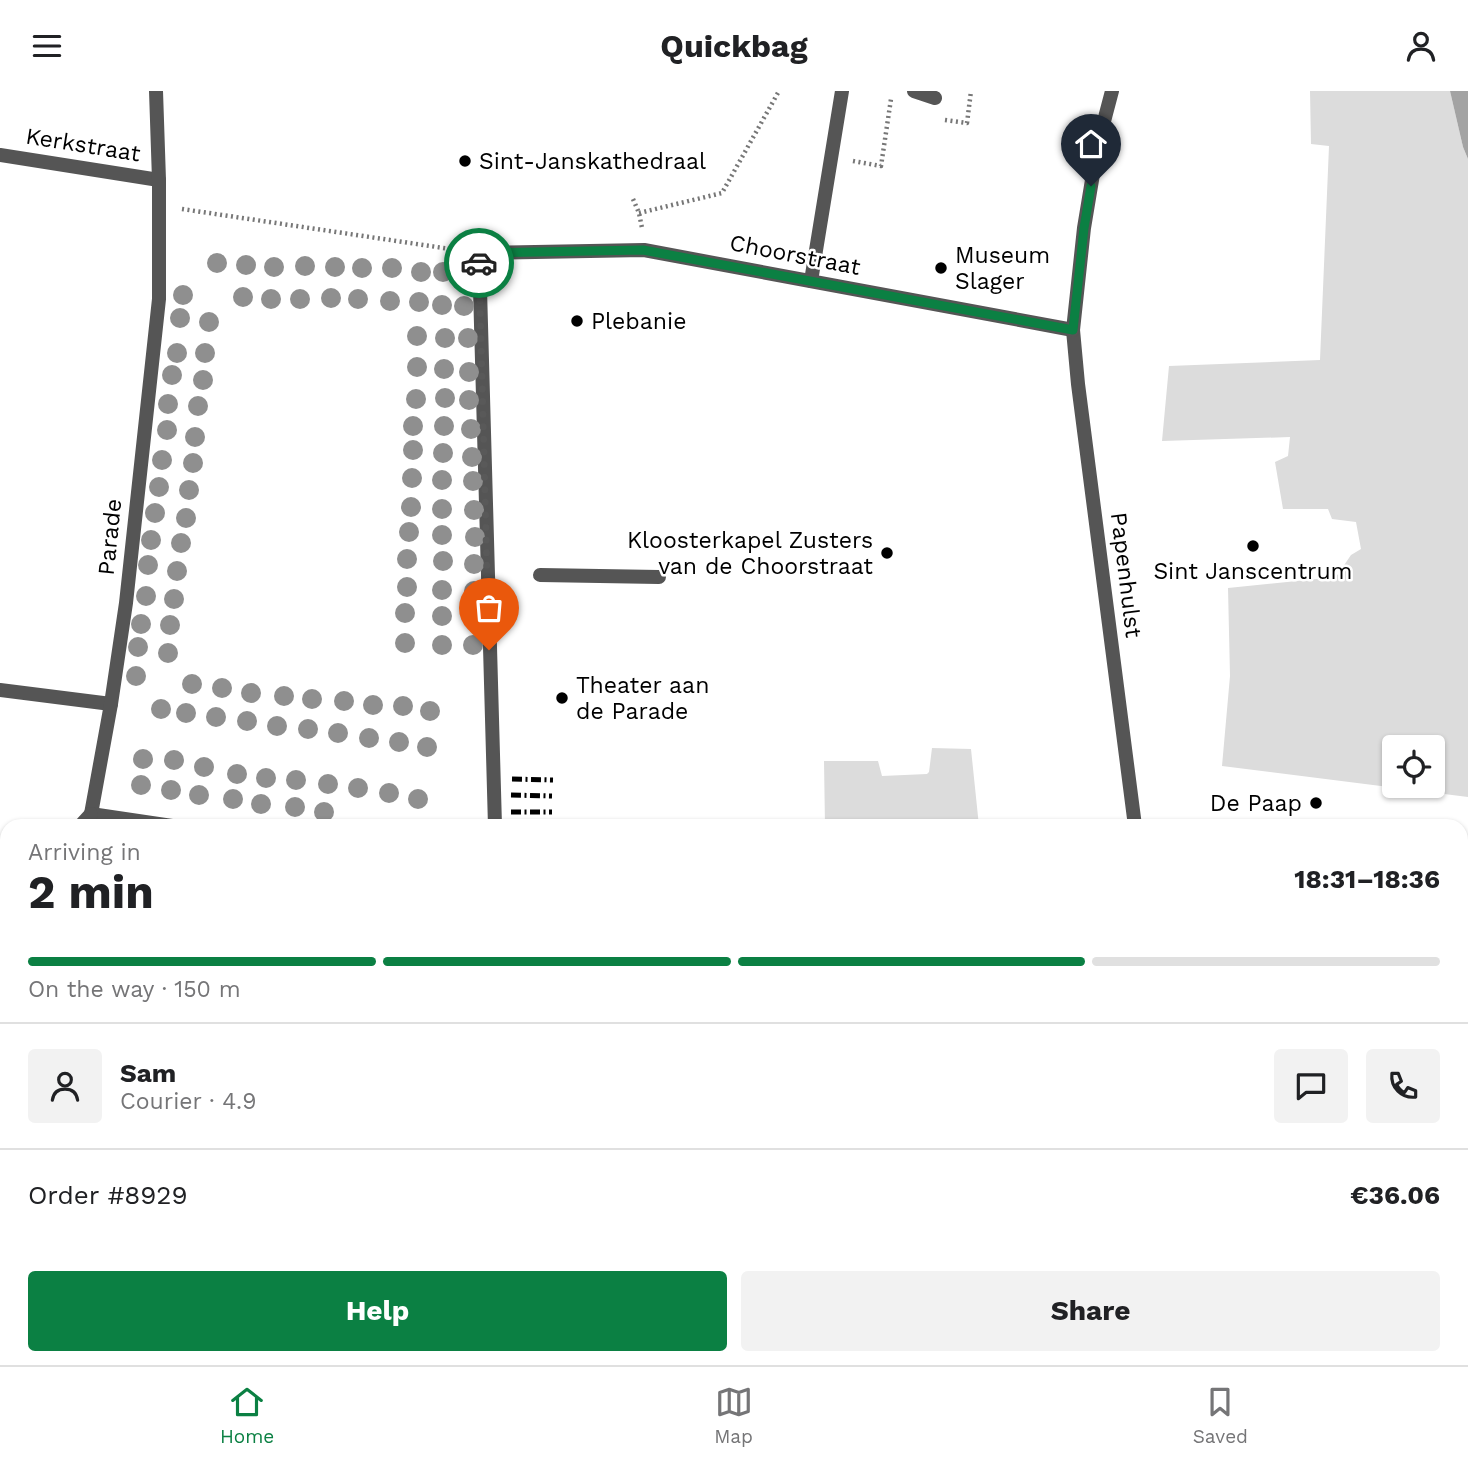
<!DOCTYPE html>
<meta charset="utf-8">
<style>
:root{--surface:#fff;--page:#f2f2f2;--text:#202124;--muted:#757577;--line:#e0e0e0;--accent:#0b8043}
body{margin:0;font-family:"Work Sans",sans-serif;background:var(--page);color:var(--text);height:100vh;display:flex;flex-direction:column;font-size:26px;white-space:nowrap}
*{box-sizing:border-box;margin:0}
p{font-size:23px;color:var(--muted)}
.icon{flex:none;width:38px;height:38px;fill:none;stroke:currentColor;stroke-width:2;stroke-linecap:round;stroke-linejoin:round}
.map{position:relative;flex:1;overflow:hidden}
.side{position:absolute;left:0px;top:728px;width:1468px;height:546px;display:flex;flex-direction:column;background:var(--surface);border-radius:21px 21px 0 0;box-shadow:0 2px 5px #0004}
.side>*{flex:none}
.fabs{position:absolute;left:1382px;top:644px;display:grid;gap:14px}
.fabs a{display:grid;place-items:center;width:63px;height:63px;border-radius:7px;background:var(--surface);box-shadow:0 2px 5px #0004;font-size:35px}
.pin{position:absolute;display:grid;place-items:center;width:60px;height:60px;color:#fff;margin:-72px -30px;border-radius:50% 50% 50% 0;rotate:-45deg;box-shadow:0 0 7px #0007}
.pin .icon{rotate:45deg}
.courier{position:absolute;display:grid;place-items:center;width:70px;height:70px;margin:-35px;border:5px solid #0b8043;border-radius:50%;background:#fff;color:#222;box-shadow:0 2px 9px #0007}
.summary em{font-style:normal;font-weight:700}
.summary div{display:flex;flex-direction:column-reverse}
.summary{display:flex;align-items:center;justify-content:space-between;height:119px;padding:0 28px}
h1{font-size:46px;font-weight:700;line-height:52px}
.bar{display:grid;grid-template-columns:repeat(4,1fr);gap:10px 7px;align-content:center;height:84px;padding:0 28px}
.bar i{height:9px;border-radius:5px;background:var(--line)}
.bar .selected{background:var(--accent)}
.bar p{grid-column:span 4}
.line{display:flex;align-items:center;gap:18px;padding:0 28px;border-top:2px solid var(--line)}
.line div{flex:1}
.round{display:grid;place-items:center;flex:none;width:74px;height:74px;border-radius:7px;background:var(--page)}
.action{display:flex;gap:14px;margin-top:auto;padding:14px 28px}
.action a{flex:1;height:80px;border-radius:7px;background:var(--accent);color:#fff;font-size:28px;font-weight:700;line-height:80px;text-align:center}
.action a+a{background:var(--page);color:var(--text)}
header{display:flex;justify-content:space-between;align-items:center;height:91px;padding:0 28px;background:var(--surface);font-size:32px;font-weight:700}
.menu{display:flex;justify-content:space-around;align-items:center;height:98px;border-top:2px solid var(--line);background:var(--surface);font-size:19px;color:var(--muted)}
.menu a{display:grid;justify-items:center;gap:4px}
.menu .selected{color:var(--accent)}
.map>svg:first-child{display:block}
</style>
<header><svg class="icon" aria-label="menu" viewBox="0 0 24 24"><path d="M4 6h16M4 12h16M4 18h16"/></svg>Quickbag<svg class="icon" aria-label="person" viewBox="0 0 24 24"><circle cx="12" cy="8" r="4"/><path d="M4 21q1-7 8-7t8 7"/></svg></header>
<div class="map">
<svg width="1468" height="1274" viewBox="0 0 1468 1274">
<rect width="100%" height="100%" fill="#fff"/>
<!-- green -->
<g fill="#dcdcdc" fill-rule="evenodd">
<path d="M1310,0H1450L1463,56L1468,68V706L1222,675L1230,585L1228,497L1336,486L1351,464L1361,458L1356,431L1332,428L1328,418H1283L1275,371L1288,365L1290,346L1162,350L1169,275L1320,269L1329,55L1311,53ZM1395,656H1433V695H1395Z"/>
<path d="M932,657L971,658L979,735H825L824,670H878L882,685L927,683L929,681Z"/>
<path d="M1468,762V960L1461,959V764Z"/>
<path d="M678,1267H1173L1174,1274H672Z"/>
</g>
<!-- water -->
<g fill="#a3a3a3">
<path d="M1450,0H1468V68L1463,56Z"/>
<path d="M608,1267H678L672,1274H603Z"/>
</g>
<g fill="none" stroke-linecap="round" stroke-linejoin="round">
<!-- path -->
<g stroke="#777" stroke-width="4.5" stroke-dasharray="2 3.5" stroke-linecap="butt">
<path d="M945,29L967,32L971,0"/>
<path d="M853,70L881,75L891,8"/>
<path d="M633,108L639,122L642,137"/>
<path d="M182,118L457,159"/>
<path d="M639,122L722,102L779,0"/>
<path d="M0,903L7,904"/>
<path d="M0,1019H7"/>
<path d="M803,1274L812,1267"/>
</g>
<!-- service -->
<g stroke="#555" stroke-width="14">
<path d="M914,0L935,7"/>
<path d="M540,484L659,486"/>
<path d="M1419,1267L1420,1274"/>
</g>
<!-- pedestrian -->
<g stroke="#555" stroke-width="14">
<path d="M0,64L159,89"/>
<path d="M885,1267L891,1274"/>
</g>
<!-- minor -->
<g stroke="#555" stroke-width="14">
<path d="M1112,0L1098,53L1084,137L1073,239L1078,293L1135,735"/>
<path d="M811,190L842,0"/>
<path d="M0,599L111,613"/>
<path d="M91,723L111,613L126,512L159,208V89L156,0"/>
<path d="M91,723L172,735"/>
<path d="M80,735L91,723"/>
<path d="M495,735L479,162L644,159L1073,239"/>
<path d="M1211,1267L1212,1274"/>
<path d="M1,1274L7,1222"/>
<path d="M509,1274V1267"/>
</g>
<!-- rail -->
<g stroke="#000" stroke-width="5" stroke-dasharray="10 3.5 2 3.5" stroke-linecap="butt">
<path d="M512,688L553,689"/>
<path d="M511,704L552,705"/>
<path d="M511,721H552"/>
</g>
</g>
<!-- trees -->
<g fill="#8f8f8f">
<circle cx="217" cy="172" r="10"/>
<circle cx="246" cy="174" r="10"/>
<circle cx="305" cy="175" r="10"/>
<circle cx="274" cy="176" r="10"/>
<circle cx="335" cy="176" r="10"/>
<circle cx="362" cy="177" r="10"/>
<circle cx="392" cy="177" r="10"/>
<circle cx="421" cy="181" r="10"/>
<circle cx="443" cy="181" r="10"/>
<circle cx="466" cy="183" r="10"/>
<circle cx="183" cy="204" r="10"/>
<circle cx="243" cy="206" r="10"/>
<circle cx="331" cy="207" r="10"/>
<circle cx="271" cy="208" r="10"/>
<circle cx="300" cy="208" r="10"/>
<circle cx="358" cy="208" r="10"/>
<circle cx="390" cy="210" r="10"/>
<circle cx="419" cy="211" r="10"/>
<circle cx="442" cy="214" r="10"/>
<circle cx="464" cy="215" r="10"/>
<circle cx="180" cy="227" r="10"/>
<circle cx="209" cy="231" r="10"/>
<circle cx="417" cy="245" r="10"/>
<circle cx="445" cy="247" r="10"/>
<circle cx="468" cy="247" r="10"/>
<circle cx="177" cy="262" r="10"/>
<circle cx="205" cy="262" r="10"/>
<circle cx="417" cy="276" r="10"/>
<circle cx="444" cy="278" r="10"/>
<circle cx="469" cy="281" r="10"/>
<circle cx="172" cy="284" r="10"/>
<circle cx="203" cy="289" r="10"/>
<circle cx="445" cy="307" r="10"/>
<circle cx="416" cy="308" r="10"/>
<circle cx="469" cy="309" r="10"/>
<circle cx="168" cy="313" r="10"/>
<circle cx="198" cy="315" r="10"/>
<circle cx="413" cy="335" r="10"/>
<circle cx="444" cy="335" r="10"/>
<circle cx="471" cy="338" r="10"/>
<circle cx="167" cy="339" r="10"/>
<circle cx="195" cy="346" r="10"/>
<circle cx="413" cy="359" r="10"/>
<circle cx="443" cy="362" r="10"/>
<circle cx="472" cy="366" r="10"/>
<circle cx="162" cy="369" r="10"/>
<circle cx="193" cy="372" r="10"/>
<circle cx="412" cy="387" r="10"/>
<circle cx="442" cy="389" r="10"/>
<circle cx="473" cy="390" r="10"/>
<circle cx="159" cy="396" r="10"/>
<circle cx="189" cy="399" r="10"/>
<circle cx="411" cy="416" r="10"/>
<circle cx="442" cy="418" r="10"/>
<circle cx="474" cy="419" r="10"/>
<circle cx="155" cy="422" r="10"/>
<circle cx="186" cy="427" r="10"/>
<circle cx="409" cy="441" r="10"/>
<circle cx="442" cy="444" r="10"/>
<circle cx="475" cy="446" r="10"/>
<circle cx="151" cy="449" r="10"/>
<circle cx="181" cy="452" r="10"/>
<circle cx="407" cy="468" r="10"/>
<circle cx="443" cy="470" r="10"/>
<circle cx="474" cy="473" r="10"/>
<circle cx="148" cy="474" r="10"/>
<circle cx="177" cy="480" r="10"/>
<circle cx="407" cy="496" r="10"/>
<circle cx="442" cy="499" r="10"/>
<circle cx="474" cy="500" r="10"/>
<circle cx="146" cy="505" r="10"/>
<circle cx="174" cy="508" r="10"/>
<circle cx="405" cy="522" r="10"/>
<circle cx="442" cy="525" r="10"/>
<circle cx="474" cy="528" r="10"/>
<circle cx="141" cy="533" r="10"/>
<circle cx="170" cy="534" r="10"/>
<circle cx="405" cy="552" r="10"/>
<circle cx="442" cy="554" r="10"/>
<circle cx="473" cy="554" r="10"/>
<circle cx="138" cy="556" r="10"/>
<circle cx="168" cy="562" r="10"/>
<circle cx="136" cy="585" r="10"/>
<circle cx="192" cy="593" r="10"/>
<circle cx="222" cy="597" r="10"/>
<circle cx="251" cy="602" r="10"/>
<circle cx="284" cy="605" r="10"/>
<circle cx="312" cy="608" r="10"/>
<circle cx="344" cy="610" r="10"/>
<circle cx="373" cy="614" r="10"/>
<circle cx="403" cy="615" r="10"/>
<circle cx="161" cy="618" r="10"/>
<circle cx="430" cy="620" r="10"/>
<circle cx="186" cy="622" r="10"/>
<circle cx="216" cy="626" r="10"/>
<circle cx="247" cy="630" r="10"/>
<circle cx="277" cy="635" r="10"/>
<circle cx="308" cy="638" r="10"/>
<circle cx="338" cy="642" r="10"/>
<circle cx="369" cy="647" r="10"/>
<circle cx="399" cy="651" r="10"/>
<circle cx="427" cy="656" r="10"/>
<circle cx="143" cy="668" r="10"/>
<circle cx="174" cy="669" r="10"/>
<circle cx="204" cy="676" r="10"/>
<circle cx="237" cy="683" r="10"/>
<circle cx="266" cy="687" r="10"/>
<circle cx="296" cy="689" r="10"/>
<circle cx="328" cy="693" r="10"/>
<circle cx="141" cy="694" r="10"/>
<circle cx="358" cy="697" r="10"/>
<circle cx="171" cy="699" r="10"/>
<circle cx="389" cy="702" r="10"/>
<circle cx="199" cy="704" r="10"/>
<circle cx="233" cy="708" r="10"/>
<circle cx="418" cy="708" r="10"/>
<circle cx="261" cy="713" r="10"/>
<circle cx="295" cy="716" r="10"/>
<circle cx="324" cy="721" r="10"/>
</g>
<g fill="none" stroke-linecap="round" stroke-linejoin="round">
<!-- done -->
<path stroke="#595959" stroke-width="7" stroke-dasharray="0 12.6" d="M479,172L489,559"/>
<!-- route -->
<path stroke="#0b8043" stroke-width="9" d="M479,172V162L643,159L1073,239L1084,137L1091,95"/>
</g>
<!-- markers -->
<g fill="#000" stroke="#fff" stroke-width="2.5">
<circle cx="465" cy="70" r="7"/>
<circle cx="941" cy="177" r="7"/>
<circle cx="577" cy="230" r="7"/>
<circle cx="1253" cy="455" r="7"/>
<circle cx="887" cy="462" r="7"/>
<circle cx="562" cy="607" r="7"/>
<circle cx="1316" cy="712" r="7"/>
</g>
<g text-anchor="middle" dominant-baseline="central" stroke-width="5" stroke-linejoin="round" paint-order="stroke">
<!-- street labels -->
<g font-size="23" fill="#000" stroke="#fff">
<text transform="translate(83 54) rotate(9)">Kerkstraat</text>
<text transform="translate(795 164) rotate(11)">Choorstraat</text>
<text transform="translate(110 446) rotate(-84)">Parade</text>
<text transform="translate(1126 484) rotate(83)">Papenhulst</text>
</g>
<!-- poi labels -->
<g font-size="23" fill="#000" stroke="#fff" text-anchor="start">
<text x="479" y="70">Sint-Janskathedraal</text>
<text x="955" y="164">Museum<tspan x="955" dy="26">Slager</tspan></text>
<text x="591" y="230">Plebanie</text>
<text x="873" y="449" text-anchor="end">Kloosterkapel Zusters<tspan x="873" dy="26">van de Choorstraat</tspan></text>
<text x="1253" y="480" text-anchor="middle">Sint Janscentrum</text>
<text x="576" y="594">Theater aan<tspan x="576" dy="26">de Parade</tspan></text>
<text x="1302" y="712" text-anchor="end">De Paap</text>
</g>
</g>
</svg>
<div class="fabs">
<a><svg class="icon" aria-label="locate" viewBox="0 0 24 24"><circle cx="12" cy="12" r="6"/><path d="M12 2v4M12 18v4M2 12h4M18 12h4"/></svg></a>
</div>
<div class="pin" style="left:489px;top:559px;background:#ea580c"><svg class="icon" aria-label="bag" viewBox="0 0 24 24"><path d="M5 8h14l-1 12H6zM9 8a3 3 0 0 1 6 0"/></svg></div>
<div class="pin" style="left:1091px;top:95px;background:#1f2937"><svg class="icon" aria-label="home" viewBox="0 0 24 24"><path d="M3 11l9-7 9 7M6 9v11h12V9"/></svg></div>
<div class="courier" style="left:479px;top:172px"><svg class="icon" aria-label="car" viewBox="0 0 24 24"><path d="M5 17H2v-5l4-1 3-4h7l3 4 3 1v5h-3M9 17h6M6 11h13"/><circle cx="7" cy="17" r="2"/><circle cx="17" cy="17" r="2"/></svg></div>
<section class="side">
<div class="summary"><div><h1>2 min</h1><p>Arriving in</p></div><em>18:31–18:36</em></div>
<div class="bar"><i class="selected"></i><i class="selected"></i><i class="selected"></i><i></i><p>On the way · 150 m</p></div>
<div class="line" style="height:126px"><a class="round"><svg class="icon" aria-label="person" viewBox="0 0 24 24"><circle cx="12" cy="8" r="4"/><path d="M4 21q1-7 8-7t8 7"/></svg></a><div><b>Sam</b><p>Courier · 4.9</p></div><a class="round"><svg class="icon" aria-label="chat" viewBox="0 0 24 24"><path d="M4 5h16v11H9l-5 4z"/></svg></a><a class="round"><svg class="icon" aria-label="phone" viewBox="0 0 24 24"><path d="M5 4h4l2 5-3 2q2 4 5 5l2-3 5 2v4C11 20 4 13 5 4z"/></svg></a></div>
<div class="line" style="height:91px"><div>Order #8929</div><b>€36.06</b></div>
<div class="action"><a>Help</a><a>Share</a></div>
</section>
</div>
<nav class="menu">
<a class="selected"><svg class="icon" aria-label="home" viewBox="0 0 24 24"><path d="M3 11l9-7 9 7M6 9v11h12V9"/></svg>Home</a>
<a><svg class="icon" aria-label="map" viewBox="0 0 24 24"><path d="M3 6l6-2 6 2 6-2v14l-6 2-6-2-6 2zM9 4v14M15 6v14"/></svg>Map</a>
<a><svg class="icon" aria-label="saved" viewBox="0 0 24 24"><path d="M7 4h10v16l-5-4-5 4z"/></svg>Saved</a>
</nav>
